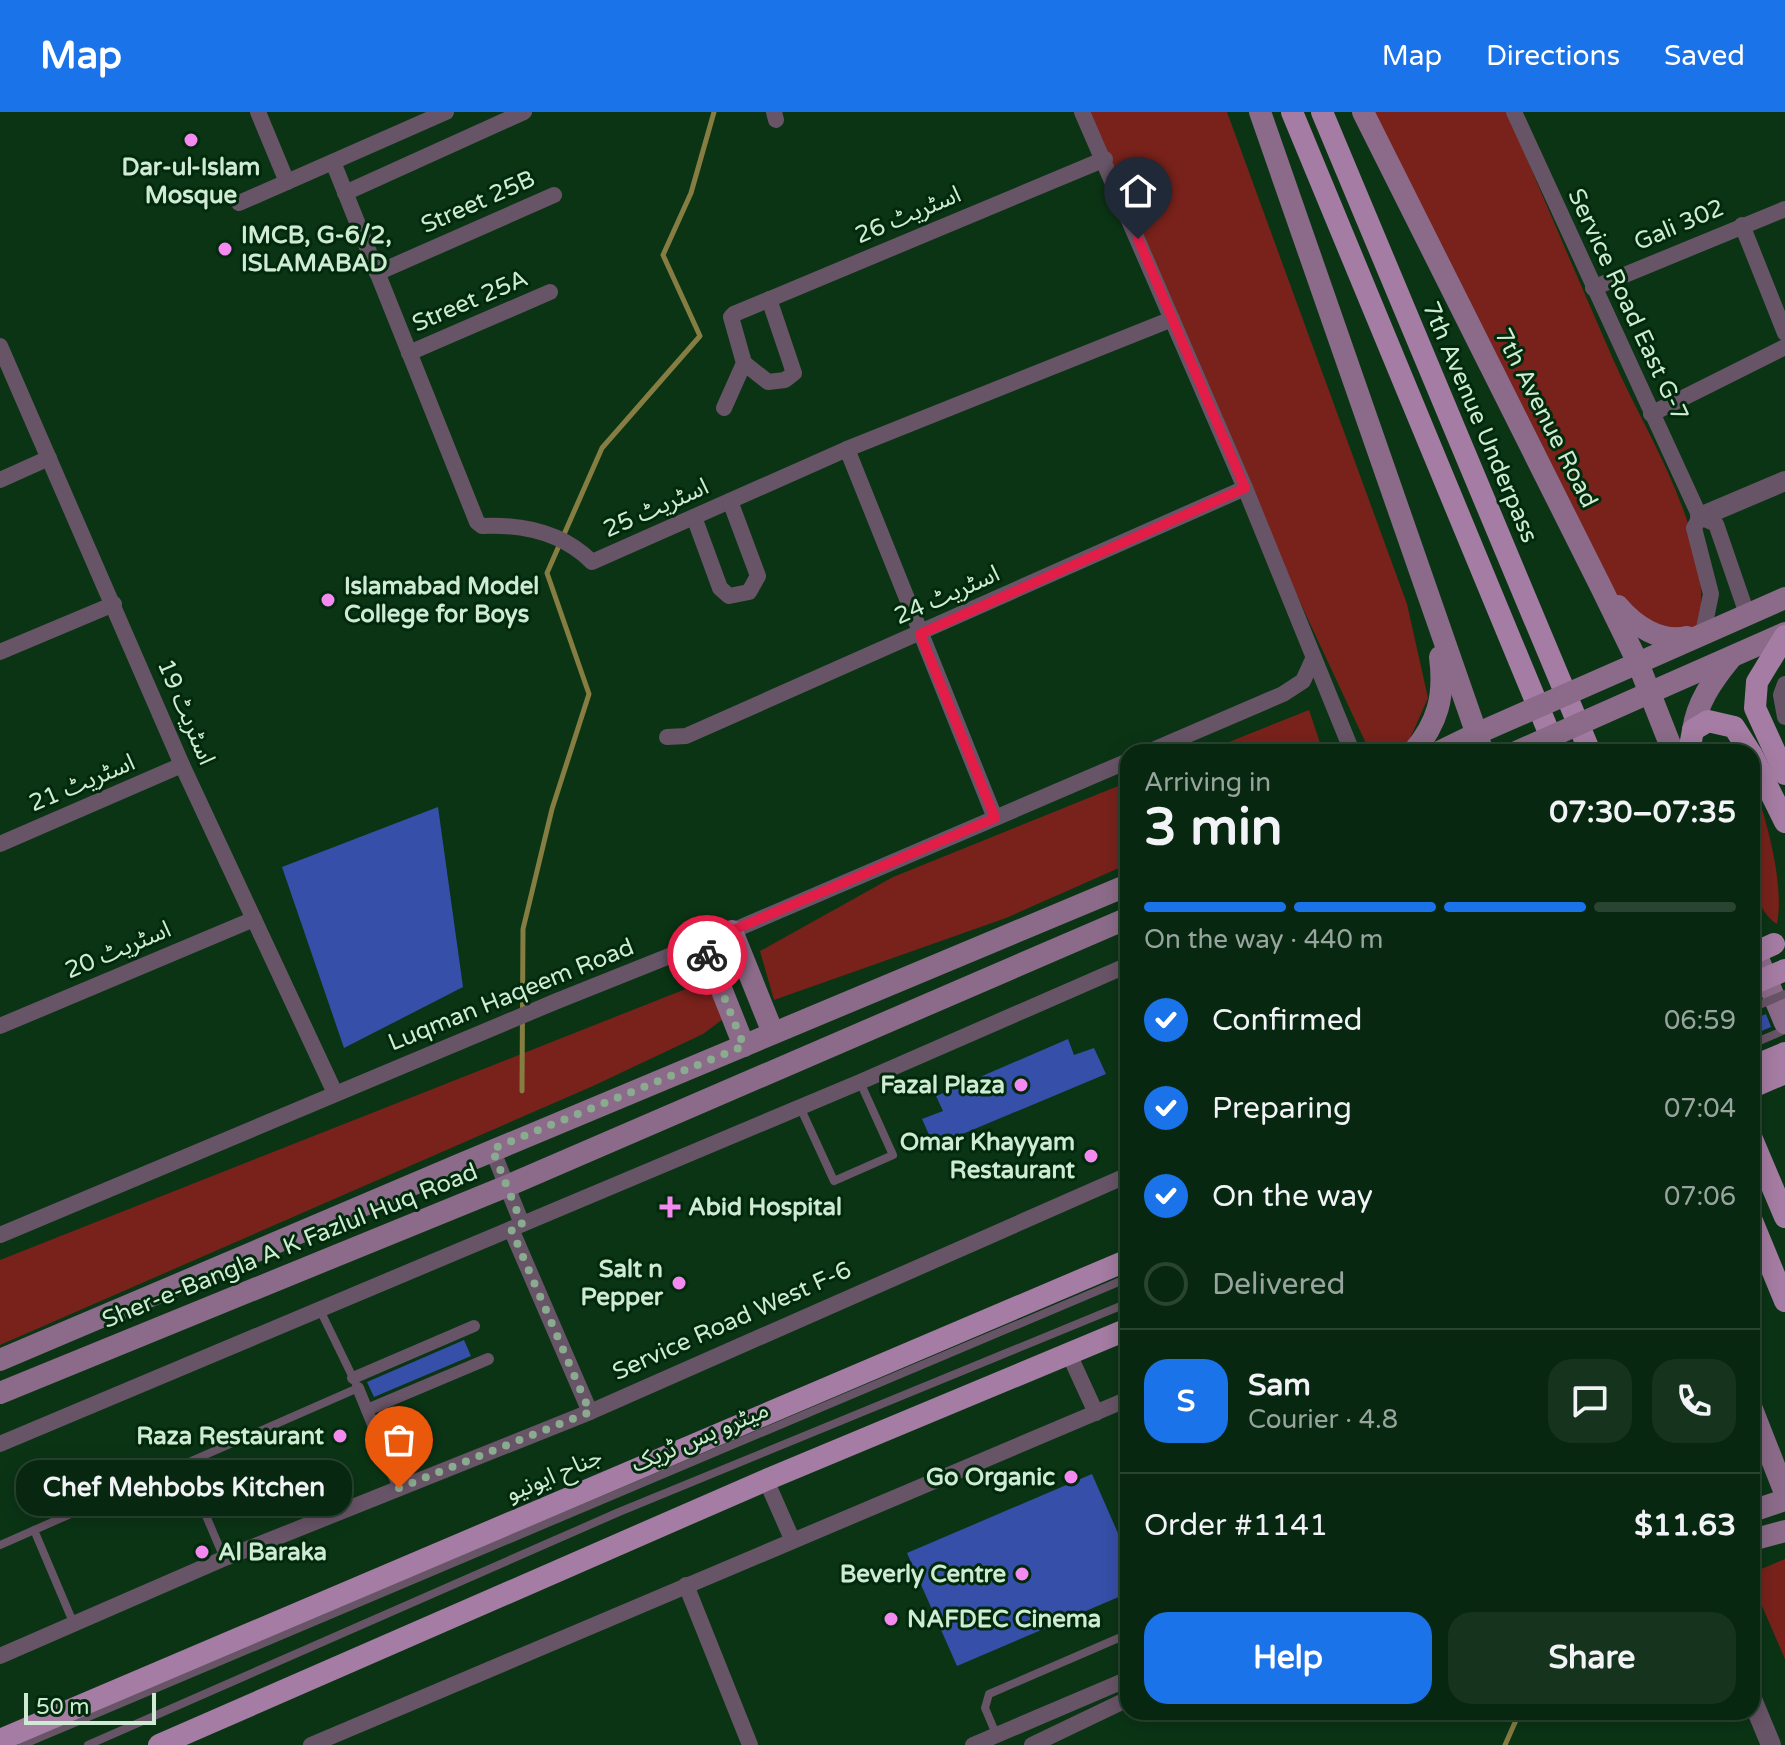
<!DOCTYPE html>
<meta charset="utf-8">
<style>
:root{--surface:#082710;--page:#16331e;--text:#f1f3f6;--muted:#98a59f;--line:#294430;--accent:#1a73e8}
body{margin:0;font-family:"Varela Round","Noto Sans Arabic",sans-serif;background:var(--page);color:var(--text);height:100vh;display:flex;flex-direction:column;font-size:30px;white-space:nowrap}
*{box-sizing:border-box;margin:0}
p{font-size:26px;color:var(--muted)}
.icon{flex:none;width:44px;height:44px;fill:none;stroke:currentColor;stroke-width:2;stroke-linecap:round;stroke-linejoin:round}
.map{position:relative;flex:1;overflow:hidden}
.drawer{position:absolute;left:1120px;top:632px;width:640px;height:976px;display:flex;flex-direction:column;background:var(--surface);border-radius:24px;box-shadow:0 4px 20px #0003,0 0 0 2px var(--line)}
.drawer>*{flex:none}
.scale{position:absolute;left:24px;bottom:20px;width:132px;box-sizing:border-box;padding-left:8px;border:4px solid #d0ebd3;border-top:0;font-size:22px;line-height:28px;white-space:nowrap;color:#d0ebd3;-webkit-text-stroke:6px #002a0b;paint-order:stroke}
.pin{position:absolute;display:grid;place-items:center;width:68px;height:68px;color:#fff;margin:-82px -34px;border-radius:50% 50% 50% 0;rotate:-45deg;box-shadow:0 0 8px #0007}
.pin .icon{rotate:45deg}
.courier{position:absolute;display:grid;place-items:center;width:80px;height:80px;margin:-40px;border:6px solid #e11d48;border-radius:50%;background:#fff;color:#222;box-shadow:0 2px 10px #0007}
.bubble{position:absolute;height:56px;border-radius:24px;background:var(--surface);box-shadow:0 4px 20px #0003,0 0 0 2px var(--line);font-size:26px;font-weight:800;line-height:56px;text-align:center}
.head em{font-style:normal;font-weight:800}
.head div{display:flex;flex-direction:column-reverse}
.head{display:flex;align-items:center;justify-content:space-between;height:136px;padding:0 24px}
h1{font-size:52px;font-weight:800;line-height:60px}
.bar{display:grid;grid-template-columns:repeat(4,1fr);gap:12px 8px;align-content:center;height:96px;padding:0 24px}
.bar i{height:10px;border-radius:6px;background:var(--line)}
.bar .on{background:var(--accent)}
.bar p{grid-column:span 4}
.line{display:flex;align-items:center;gap:20px;padding:0 24px;border-top:2px solid var(--line)}
.line div{flex:1}
.round{display:grid;place-items:center;flex:none;width:84px;height:84px;border-radius:24px;background:var(--page)}
ol{padding:0 24px;list-style:none}
li{display:flex;align-items:center;gap:24px;height:88px}
li p{margin-inline-start:auto}
li .icon{padding:8px;border-radius:50%;background:var(--accent);color:#fff;stroke-width:4}
li:last-child{color:var(--muted)}
li i{width:44px;height:44px;border:4px solid var(--line);border-radius:50%}
.action{display:flex;gap:16px;margin-top:auto;padding:16px 24px}
.action a{flex:1;height:92px;border-radius:24px;background:var(--accent);color:#fff;font-size:32px;font-weight:800;line-height:92px;text-align:center}
.action a+a{background:var(--page);color:var(--text)}
header{display:flex;align-items:center;gap:48px;box-sizing:border-box;height:112px;padding:0 40px;background:var(--accent);color:#fff}
header strong{font-size:38px}
nav{display:flex;gap:44px;margin-inline-start:auto;font-size:28px}
.map>svg:first-child{display:block}
</style>
<header>
<strong>Map</strong>
<nav><a>Map</a><a>Directions</a><a>Saved</a></nav>
</header>
<div class="map">
<svg width="1785" height="1633" viewBox="0 0 1785 1633">
<rect width="100%" height="100%" fill="#0b3415"/>
<!-- green -->
<g fill="#78221b">
<path d="M1083,0H1227L1407,492L1428,586L1409,629L1392,640H1370L1229,338Z"/>
<path d="M1363,0H1507C1542,82 1577,165 1613,247C1650,331 1714,422 1699,516L1673,521L1633,511L1614,482Z"/>
<path d="M1309,598L1323,640H1204Z"/>
<path d="M1752,665C1766,707 1785,771 1777,812C1740,789 1752,705 1752,665Z"/>
<path d="M1128,670V752L1006,806L774,888L760,839L893,765Z"/>
<path d="M706,869L723,907L703,922L593,974L0,1233V1148Z"/>
<path d="M1785,1447V1547L1752,1471V1461Z"/>
</g>
<g fill="none" stroke-linecap="round" stroke-linejoin="round">
<!-- stream -->
<g stroke="#857d41" stroke-width="5">
<path d="M522,979L523,817L552,697L589,582L547,461L602,336L700,224L663,143L691,81L714,0"/>
<path d="M1505,1633L1517,1606L1529,1600"/>
</g>
</g>
<!-- building -->
<g fill="#364fa8">
<path d="M438,695L463,875L344,936L282,755Z"/>
<path d="M1766,902L1771,915L1752,923V908Z"/>
<path d="M1068,927L1074,943L1094,936L1106,962L934,1034L922,1007L943,999L936,984Z"/>
<path d="M464,1228L471,1244L374,1285L367,1270Z"/>
<path d="M1092,1362L1128,1444V1481L957,1554L907,1441Z"/>
</g>
<g fill="none" stroke-linecap="round" stroke-linejoin="round">
<!-- service -->
<g stroke="#685467" stroke-width="8">
<path d="M1752,932L1785,918"/>
<path d="M800,995L834,1069L893,1043L860,970"/>
<path d="M184,1352L224,1446"/>
<path d="M34,1418L73,1510"/>
<path d="M0,1433L358,1276L320,1198"/>
<path d="M996,1622L985,1596L989,1582L1128,1522"/>
<path d="M22,1633L1128,1166"/>
<path d="M88,1633L619,1400L1128,1191"/>
</g>
<!-- pedestrian -->
<g stroke="#685467" stroke-width="12">
<path d="M353,1266L474,1214"/>
<path d="M358,1276L399,1376"/>
<path d="M367,1298L488,1247"/>
</g>
<!-- minor -->
<g stroke="#685467" stroke-width="16">
<path d="M258,0L287,70"/>
<path d="M774,0L776,8"/>
<path d="M1082,0L1245,376L1351,637"/>
<path d="M1514,0L1700,405"/>
<path d="M333,50L477,410L482,414C523,412 562,420 592,450L847,337L1172,207"/>
<path d="M345,81L524,0"/>
<path d="M239,91L446,0"/>
<path d="M1742,113L1785,221"/>
<path d="M377,161L554,83"/>
<path d="M1593,176L1785,97"/>
<path d="M0,234L182,653L335,981"/>
<path d="M409,241L550,180"/>
<path d="M744,251L768,270L785,268L794,261L769,187"/>
<path d="M724,296L744,251L731,205L734,202L1105,47"/>
<path d="M1651,302L1785,235"/>
<path d="M847,337L995,706"/>
<path d="M0,368L49,346"/>
<path d="M694,405L720,476L729,484L749,480L758,464L730,389"/>
<path d="M1700,405L1694,416L1711,482L1703,521"/>
<path d="M1700,405L1716,412L1747,502"/>
<path d="M0,540L114,492"/>
<path d="M1785,572L1781,583L1785,605"/>
<path d="M667,625L686,624L1245,376"/>
<path d="M1148,640L1283,582L1303,569L1313,547"/>
<path d="M0,732L182,653"/>
<path d="M0,914L254,807"/>
<path d="M492,1037L522,1112"/>
<path d="M511,1117L590,1300"/>
<path d="M0,1123L557,889L732,819L1128,649"/>
<path d="M1069,1242L1096,1301"/>
<path d="M0,1332L860,970L1128,853"/>
<path d="M766,1368L792,1427"/>
<path d="M686,1473L750,1633"/>
<path d="M0,1544L225,1446L590,1300L1128,1063"/>
<path d="M311,1633L1128,1287"/>
<path d="M973,1633L1128,1567"/>
<path d="M1032,1633L1128,1587"/>
</g>
<!-- tertiary -->
<g stroke="#685467" stroke-width="20">
<path d="M1700,405L1785,369"/>
<path d="M1752,1587L1771,1633"/>
</g>
<!-- secondary -->
<g stroke="#8b6b89" stroke-width="22">
<path d="M1260,0L1483,640"/>
<path d="M1363,0L1601,475L1638,551L1673,640"/>
<path d="M1618,494C1635,514 1660,531 1687,525"/>
<path d="M1638,551L1785,486"/>
<path d="M1649,581L1785,521"/>
<path d="M1693,618C1697,591 1712,569 1730,547"/>
<path d="M1413,640C1438,611 1445,584 1440,545"/>
<path d="M1439,640L1476,622"/>
<path d="M732,819L773,921"/>
<path d="M703,831L744,934"/>
<path d="M1752,832L1785,911"/>
<path d="M0,1248C375,1087 751,930 1128,773"/>
<path d="M0,1281L507,1074L1128,806"/>
<path d="M1752,1297L1785,1381"/>
<path d="M1752,1399L1785,1388"/>
<path d="M1752,1428L1785,1419"/>
</g>
<!-- primary -->
<g stroke="#a57ca3" stroke-width="22">
<path d="M1292,0L1557,640"/>
<path d="M1322,0L1590,640"/>
<path d="M1785,524L1757,570L1755,596L1785,662"/>
<path d="M1689,640L1693,618L1708,609L1734,615L1750,640"/>
<path d="M1752,643L1785,710"/>
<path d="M1752,955L1785,941"/>
<path d="M1752,975L1785,961"/>
<path d="M1752,1027L1785,1105"/>
<path d="M1752,1109L1785,1189"/>
<path d="M0,1628L1128,1148"/>
<path d="M159,1633L766,1368L1128,1217"/>
</g>
<!-- service-bridge -->
<path stroke="#685467" stroke-width="8" d="M1752,896L1785,882"/>
<!-- secondary-bridge -->
<g stroke="#8b6b89" stroke-width="22">
<path d="M1476,622L1638,551"/>
<path d="M1516,640L1649,581"/>
</g>
<!-- primary-bridge -->
<g stroke="#a57ca3" stroke-width="22">
<path d="M1752,842L1774,832"/>
<path d="M1752,872L1785,858"/>
</g>
</g>
<g fill="none" stroke-linecap="round" stroke-linejoin="round">
<!-- done -->
<path stroke="#8bab90" stroke-width="8" stroke-dasharray="0 14.4" d="M399,1376L590,1300L511,1117L522,1112L492,1037L744,934L707,843"/>
<!-- route -->
<path stroke="#e11d48" stroke-width="10" d="M707,843L703,831L995,706L920,522L1245,376L1138,127"/>
</g>
<!-- markers -->
<g fill="#f489f0" stroke="#002a0b" stroke-width="3">
<circle cx="191" cy="28" r="8"/>
<circle cx="225" cy="137" r="8"/>
<circle cx="328" cy="488" r="8"/>
<circle cx="1021" cy="973" r="8"/>
<circle cx="1091" cy="1044" r="8"/>
<path d="M666 1083h8v8h8v8h-8v8h-8v-8h-8v-8h8z"/>
<circle cx="679" cy="1171" r="8"/>
<circle cx="340" cy="1324" r="8"/>
<circle cx="1071" cy="1365" r="8"/>
<circle cx="202" cy="1440" r="8"/>
<circle cx="1022" cy="1462" r="8"/>
<circle cx="891" cy="1507" r="8"/>
</g>
<g text-anchor="middle" dominant-baseline="central" stroke-width="6" stroke-linejoin="round" paint-order="stroke">
<!-- poi labels -->
<g font-size="24" font-weight="bold" fill="#d0ebd3" stroke="#002a0b" text-anchor="end">
<text x="191" y="55" text-anchor="middle">Dar-ul-Islam<tspan x="191" dy="28">Mosque</tspan></text>
<text x="241" y="123" text-anchor="start">IMCB, G-6/2,<tspan x="241" dy="28">ISLAMABAD</tspan></text>
<text x="344" y="474" text-anchor="start">Islamabad Model<tspan x="344" dy="28">College for Boys</tspan></text>
<text x="1005" y="973">Fazal Plaza</text>
<text x="1075" y="1030">Omar Khayyam<tspan x="1075" dy="28">Restaurant</tspan></text>
<text x="688" y="1095" text-anchor="start">Abid Hospital</text>
<text x="663" y="1157">Salt n<tspan x="663" dy="28">Pepper</tspan></text>
<text x="324" y="1324">Raza Restaurant</text>
<text x="1055" y="1365">Go Organic</text>
<text x="218" y="1440" text-anchor="start">Al Baraka</text>
<text x="1006" y="1462">Beverly Centre</text>
<text x="907" y="1507" text-anchor="start">NAFDEC Cinema</text>
</g>
<!-- street labels -->
<g font-size="24" fill="#d0ebd3" stroke="#002a0b">
<text transform="translate(478 90) rotate(-24)">Street 25B</text>
<text transform="translate(908 103) rotate(-23)">اسٹریٹ 26</text>
<text transform="translate(1679 113) rotate(-23)">Gali 302</text>
<text transform="translate(470 189) rotate(-23)">Street 25A</text>
<text transform="translate(1628 193) rotate(65)">Service Road East G-7</text>
<text transform="translate(1546 306) rotate(63)">7th Avenue Road</text>
<text transform="translate(1480 310) rotate(67)">7th Avenue Underpass</text>
<text transform="translate(656 396) rotate(-24)">اسٹریٹ 25</text>
<text transform="translate(947 483) rotate(-24)">اسٹریٹ 24</text>
<text transform="translate(186 600) rotate(67)">اسٹریٹ 19</text>
<text transform="translate(82 671) rotate(-23)">اسٹریٹ 21</text>
<text transform="translate(118 838) rotate(-23)">اسٹریٹ 20</text>
<text transform="translate(511 883) rotate(-22)">Luqman Haqeem Road</text>
<text transform="translate(290 1134) rotate(-22)">Sher-e-Bangla A K Fazlul Huq Road</text>
<text transform="translate(732 1209) rotate(-24)">Service Road West F-6</text>
<text transform="translate(700 1325) rotate(-23)">میٹرو بس ٹریک</text>
<text transform="translate(554 1363) rotate(-23)">جناح ایونیو</text>
</g>
</g>
</svg>
<div class="scale">50 m</div>
<div class="pin" style="left:399px;top:1376px;background:#ea580c"><svg class="icon" aria-label="bag" viewBox="0 0 24 24"><path d="M5 8h14l-1 12H6zM9 8a3 3 0 0 1 6 0"/></svg></div>
<div class="pin" style="left:1138px;top:127px;background:#1f2937"><svg class="icon" aria-label="home" viewBox="0 0 24 24"><path d="M3 11l9-7 9 7M6 9v11h12V9"/></svg></div>
<div class="courier" style="left:707px;top:843px"><svg class="icon" aria-label="bike" viewBox="0 0 24 24"><circle cx="6" cy="16" r="4"/><circle cx="18" cy="16" r="4"/><path d="M6 16l4-8h5l3 8M10 8l3 8H6M13 5h3"/></svg></div>
<div class="bubble" style="left:16px;top:1348px;width:336px">Chef Mehbobs Kitchen</div>
<section class="drawer">
<div class="head"><div><h1>3 min</h1><p>Arriving in</p></div><em>07:30–07:35</em></div>
<div class="bar"><i class="on"></i><i class="on"></i><i class="on"></i><i></i><p>On the way · 440 m</p></div>
<ol>
<li><svg class="icon" aria-label="check" viewBox="0 0 24 24"><path d="M5 12l5 5 9-10"/></svg>Confirmed<p>06:59</p></li>
<li><svg class="icon" aria-label="check" viewBox="0 0 24 24"><path d="M5 12l5 5 9-10"/></svg>Preparing<p>07:04</p></li>
<li><svg class="icon" aria-label="check" viewBox="0 0 24 24"><path d="M5 12l5 5 9-10"/></svg>On the way<p>07:06</p></li>
<li><i></i>Delivered</li>
</ol>
<div class="line" style="height:144px"><b class="round" style="background:var(--accent);color:#fff">S</b><div><b>Sam</b><p>Courier · 4.8</p></div><a class="round"><svg class="icon" aria-label="chat" viewBox="0 0 24 24"><path d="M4 5h16v11H9l-5 4z"/></svg></a><a class="round"><svg class="icon" aria-label="phone" viewBox="0 0 24 24"><path d="M5 4h4l2 5-3 2q2 4 5 5l2-3 5 2v4C11 20 4 13 5 4z"/></svg></a></div>
<div class="line" style="height:104px"><div>Order #1141</div><b>$11.63</b></div>
<div class="action"><a>Help</a><a>Share</a></div>
</section>
</div>
